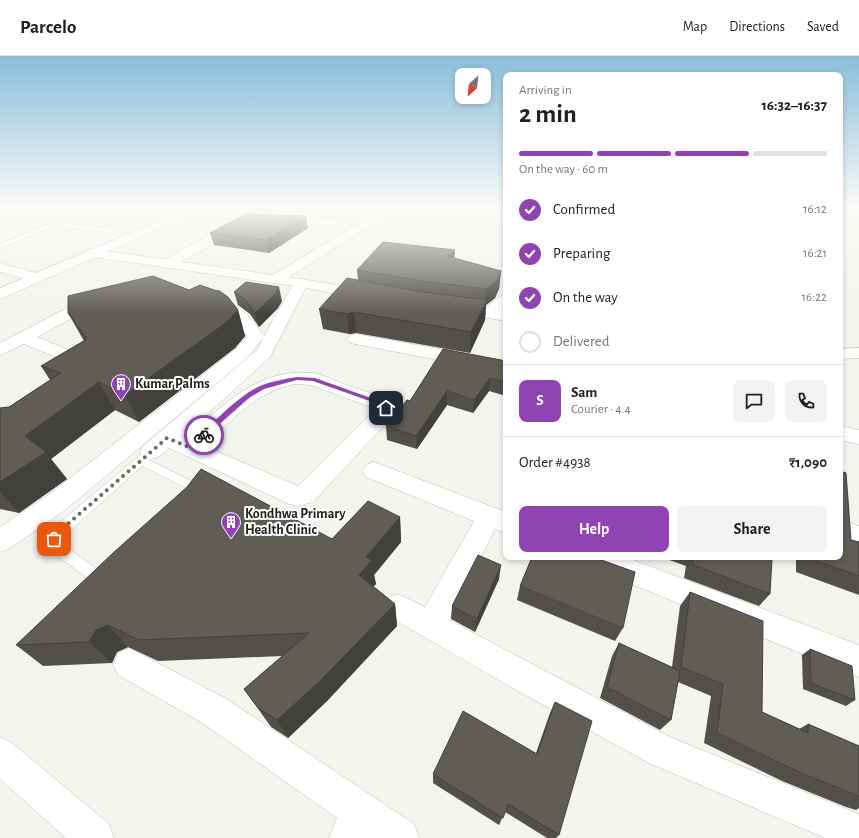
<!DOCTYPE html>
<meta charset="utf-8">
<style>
:root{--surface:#fff;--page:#f2f2f2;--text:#202124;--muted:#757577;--line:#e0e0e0;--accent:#9043b3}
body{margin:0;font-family:"Alegreya Sans",sans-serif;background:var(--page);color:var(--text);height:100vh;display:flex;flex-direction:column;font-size:15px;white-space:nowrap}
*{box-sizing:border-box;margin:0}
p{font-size:13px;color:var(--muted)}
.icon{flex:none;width:22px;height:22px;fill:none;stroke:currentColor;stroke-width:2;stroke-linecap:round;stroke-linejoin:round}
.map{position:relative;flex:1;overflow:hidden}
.side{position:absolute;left:503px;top:16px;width:340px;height:488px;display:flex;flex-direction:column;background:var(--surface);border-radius:8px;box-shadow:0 2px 6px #0003}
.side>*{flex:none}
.needle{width:26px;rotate:207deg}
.fabs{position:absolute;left:455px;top:12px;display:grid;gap:8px}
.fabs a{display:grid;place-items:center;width:36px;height:36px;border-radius:8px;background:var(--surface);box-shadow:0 2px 6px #0003;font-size:20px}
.pin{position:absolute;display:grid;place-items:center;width:34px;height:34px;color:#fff;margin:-17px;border-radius:8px;box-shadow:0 2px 6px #0006}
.courier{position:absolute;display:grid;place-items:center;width:40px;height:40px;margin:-20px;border:3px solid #9043b3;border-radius:50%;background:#fff;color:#222;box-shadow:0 1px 5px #0007}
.overview em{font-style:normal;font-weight:700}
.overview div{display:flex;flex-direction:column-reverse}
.overview{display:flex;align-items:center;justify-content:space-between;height:68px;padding:0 16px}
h1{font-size:26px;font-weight:700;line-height:30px}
.bar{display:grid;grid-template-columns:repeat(4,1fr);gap:6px 4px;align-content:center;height:48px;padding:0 16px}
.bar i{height:5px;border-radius:3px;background:var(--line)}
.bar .on{background:var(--accent)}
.bar p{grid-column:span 4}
.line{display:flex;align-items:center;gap:10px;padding:0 16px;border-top:1px solid var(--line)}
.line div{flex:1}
.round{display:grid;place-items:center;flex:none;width:42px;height:42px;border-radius:8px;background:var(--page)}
ol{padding:0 16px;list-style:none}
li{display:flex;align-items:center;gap:12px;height:44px}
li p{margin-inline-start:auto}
li .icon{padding:4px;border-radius:50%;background:var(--accent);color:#fff;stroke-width:4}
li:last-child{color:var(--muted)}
li i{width:22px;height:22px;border:2px solid var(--line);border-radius:50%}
.primary-button{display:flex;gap:8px;margin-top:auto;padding:8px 16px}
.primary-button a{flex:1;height:46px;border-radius:8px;background:var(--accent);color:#fff;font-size:16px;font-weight:700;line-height:46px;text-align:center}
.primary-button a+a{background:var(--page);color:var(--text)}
header{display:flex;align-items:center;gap:24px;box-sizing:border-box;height:56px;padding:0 20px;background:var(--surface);border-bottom:1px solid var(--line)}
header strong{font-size:19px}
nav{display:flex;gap:22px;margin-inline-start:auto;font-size:14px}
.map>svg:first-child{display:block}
</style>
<header>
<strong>Parcelo</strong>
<nav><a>Map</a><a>Directions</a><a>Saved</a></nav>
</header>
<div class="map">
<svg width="859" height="782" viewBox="0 0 859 782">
<rect width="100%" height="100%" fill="#f3f4ed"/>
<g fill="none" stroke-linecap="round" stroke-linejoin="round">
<defs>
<g id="service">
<path d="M54,166L114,173L117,175L114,177L55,170L0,192V188Z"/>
<path d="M151,392L155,393L157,396L149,404L202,430L206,437L204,440L200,442L196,440L194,436L142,410L60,484L61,487L98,514L109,517L111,521L109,525L104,527L90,524L51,495L47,483L57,469L147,393Z"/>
</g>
<g id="minor">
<path d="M270,149H284L282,151L247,169L172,211L167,212L162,211L160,208L162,205L239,163Z"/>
<path d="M389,149H403L281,226L276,227L271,226L269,223L271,220Z"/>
<path d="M277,161L334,163L338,164L340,167L338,170L334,171L273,168L271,165L273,162Z"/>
<path d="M301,223L306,224L308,227L270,301L183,380L186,382C221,350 260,311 312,317C322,318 331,323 341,327C357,333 374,338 390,343L396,352L391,362L313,446L298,450L289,448L169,392C161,400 155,405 143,402L140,396L143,390L257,294L263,282L248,301L65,454L9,493L0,496V471L47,440L236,293L247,280C241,272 235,264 227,258C220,254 208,253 204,247L206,244C231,238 252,262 264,280L294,227L296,224ZM295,328L311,329L376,353L298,430L204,390C231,364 257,335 295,328Z"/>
<path d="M506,238V251C498,258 494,264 483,261L481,258C486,250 497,241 506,238Z"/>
<path d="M94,239L100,241L102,244L100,247L37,281L91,303L93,307L87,317L80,319L73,317L71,313L74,309L73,308L24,288L0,299V287L88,241Z"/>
<path d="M356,278L506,305V317L350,287L347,283L350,279Z"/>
<path d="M840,370L859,374V388L840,384Z"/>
<path d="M374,406L506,456V477L495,473L449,564L672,682L859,758V782H825L649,707L518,635L388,560L384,551L388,542L398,538L425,551L474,465L366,421L362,415L366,409Z"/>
<path d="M840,464L859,470V492L840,486Z"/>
<path d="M581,501H625L859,589V621L585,509Z"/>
<path d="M129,592L225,642L414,768L419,782H329L337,762L201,666L118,619L113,608L118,597Z"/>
<path d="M0,681L12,687L109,768L114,782H66L0,723Z"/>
</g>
<g id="tertiary">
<path d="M92,193L301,223L366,234L371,236L374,239L371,242L366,244L301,231L87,200L85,197L87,194Z"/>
<path d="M0,207L43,219L45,222L43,225L38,226L0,216Z"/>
<path d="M456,248L506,255V265L450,256L448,253L450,250Z"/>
<path d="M859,292V302L840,303V293Z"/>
</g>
<path id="primary" d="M197,149H212L210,151L0,243V232Z"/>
</defs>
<!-- service casing -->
<use href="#service" stroke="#bebfb8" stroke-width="1"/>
<!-- minor casing -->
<use href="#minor" stroke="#bebfb8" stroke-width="1"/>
<!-- tertiary casing -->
<use href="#tertiary" stroke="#bebfb8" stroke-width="1"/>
<!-- primary casing -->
<use href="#primary" stroke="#bebfb8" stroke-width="1"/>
<!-- service -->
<use href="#service" fill="#fff" fill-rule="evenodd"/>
<!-- minor -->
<use href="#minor" fill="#fff" fill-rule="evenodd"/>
<!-- tertiary -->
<use href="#tertiary" fill="#fff" fill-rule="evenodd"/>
<!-- primary -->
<use href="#primary" fill="#fff" fill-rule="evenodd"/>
</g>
<!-- wall -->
<g fill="#53504b">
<path d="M308,172L269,197L214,189L210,177Z"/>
<path d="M454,202L501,215L499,233L495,242L486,249L485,264L470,297L356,277L349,278L323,273L319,253L358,224L357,214Z"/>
<path d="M234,236L282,245L278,252L259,271L250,258L238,249Z"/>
<path d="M238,254L245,280L235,292L139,366L115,354L51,403L67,423L19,457L0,453V352L9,351L50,324L41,310L84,285L68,257Z"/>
<path d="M506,305V340L489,335L473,357L447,349L417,393L387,384L386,370L410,345Z"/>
<path d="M400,461L401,486L374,519L376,528L373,530L395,548L397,570L327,645L288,682L271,671L244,633L282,600L158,605L128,591L117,596L112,607L43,610L16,589L332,483Z"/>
<path d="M851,484L859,486V539L796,516V501H840Z"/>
<path d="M661,501H765L770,538L759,550L684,522L686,510Z"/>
<path d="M499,523L475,576L451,563L452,550Z"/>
<path d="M520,530L623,572L615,585L517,544Z"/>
<path d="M690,536L762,656L799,673L808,668L859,690V752L856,754L846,751L782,725L704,687L711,640L678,626L671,664L660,674L600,642L612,600L619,587L672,611L680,550Z"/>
<path d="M810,593L855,644L846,650L803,633L802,599Z"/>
<path d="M555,646L559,779L556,782H547L505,756L499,769L433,727V718L536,697L550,657Z"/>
</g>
<!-- shaded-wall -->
<g fill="#43413d">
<path d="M306,160L308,172L269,197L266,184Z"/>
<path d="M455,194L454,211L447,200Z"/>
<path d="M501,215L499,233L495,242L486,249L485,264L470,297L471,276L485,247L486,233Z"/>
<path d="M279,231L282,245L278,252L259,271L255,257Z"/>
<path d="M238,254L245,280L235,292L139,366L125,339Z"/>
<path d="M354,256L356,277L349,278L347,258Z"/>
<path d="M490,322L489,335L473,357L474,344Z"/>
<path d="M99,326L115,354L51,403L67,423L19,457L0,436V426L25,380Z"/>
<path d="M447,335V349L417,393L416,380Z"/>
<path d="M400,461L401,486L374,519L376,528L364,542L359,519L366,501Z"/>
<path d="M501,509L499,523L475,576L477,563Z"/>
<path d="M395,548L397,570L327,645L288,682L277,664Z"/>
<path d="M108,569L128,591L117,596L112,607L89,586L96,574Z"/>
</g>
<!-- building -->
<g fill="#605d57" stroke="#43413d">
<path d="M246,158L306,160L266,184L210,177Z"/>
<path d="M383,186L455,194L447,200L501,215L497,224L486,233L422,225L357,214Z"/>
<path d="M153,220L189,234L200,229L217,235L218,234L228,241L238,254L227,266L125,339L99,326L25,380L46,396L0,426V352L9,351L61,317L41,310L87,283L68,257V240Z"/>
<path d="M347,222L422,236L487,244L471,276L354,256L347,258L319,253Z"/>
<path d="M246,226L279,231L275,238L255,257L246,244L234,236Z"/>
<path d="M443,293L506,305V326L490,322L474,344L447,335L416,380L386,370L407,344L410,345Z"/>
<path d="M201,413L332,483L368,445L400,461L366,501L372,504L359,519L395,548L319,626L277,664L258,652L244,633L309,577L139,584L108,569L96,574L89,586L16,589L113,497L187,431Z"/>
<path d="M840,415L846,417L851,484L859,486V520L809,502V501H840Z"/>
<path d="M478,499L501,509L477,563L452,550Z"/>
<path d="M532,501H593L635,516L623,572L520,530Z"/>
<path d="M694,501H765L772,503L770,538L693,509Z"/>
<path d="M690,536L763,565L762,656L808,677V668L859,690V740L799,716L717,677L723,628L681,611Z"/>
<path d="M619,587L680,615L671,664L607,631Z"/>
<path d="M810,593L852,610L855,644L811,627Z"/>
<path d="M555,646L592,665L559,779L508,748L503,762L433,718L463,655L537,698Z"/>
</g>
<!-- sky -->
<linearGradient id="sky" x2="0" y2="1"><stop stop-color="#89bed9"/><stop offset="0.58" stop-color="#fafaf7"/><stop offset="1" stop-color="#fafaf7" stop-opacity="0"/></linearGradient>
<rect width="859" height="258" fill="url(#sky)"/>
<!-- route -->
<path fill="#9043b3" d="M297,321L315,322L385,347L389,352L384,354L381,349L313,325L297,324L264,333L249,342L206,380H201V377C220,361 238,340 260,330C272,325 285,323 297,321Z"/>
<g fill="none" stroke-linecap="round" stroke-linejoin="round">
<!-- done -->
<path stroke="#6a6b67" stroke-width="4" stroke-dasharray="0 7.2" d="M54,483L62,473L167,382L189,391L204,379"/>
</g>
<!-- icons -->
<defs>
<symbol id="building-pin" viewBox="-11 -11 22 30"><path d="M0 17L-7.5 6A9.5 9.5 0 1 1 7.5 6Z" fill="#9043b3" stroke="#fff"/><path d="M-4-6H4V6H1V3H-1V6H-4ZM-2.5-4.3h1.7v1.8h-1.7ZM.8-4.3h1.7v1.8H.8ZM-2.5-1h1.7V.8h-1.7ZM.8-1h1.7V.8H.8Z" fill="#fff"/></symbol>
</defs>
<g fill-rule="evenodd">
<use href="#building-pin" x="110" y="317" width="22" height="30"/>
<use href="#building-pin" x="220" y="455" width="22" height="30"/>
</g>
<g text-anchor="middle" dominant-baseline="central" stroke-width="4" stroke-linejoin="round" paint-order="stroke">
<!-- poi labels -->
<g font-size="14" font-weight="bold" fill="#21211f" stroke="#fff" text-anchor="start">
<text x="135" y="328">Kumar Palms</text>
<text x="245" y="458">Kondhwa Primary<tspan x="245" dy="16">Health Clinic</tspan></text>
</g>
</g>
</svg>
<div class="fabs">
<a><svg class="needle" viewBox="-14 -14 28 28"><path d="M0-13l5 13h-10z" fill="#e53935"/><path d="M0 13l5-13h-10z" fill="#757577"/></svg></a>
</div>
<div class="pin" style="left:54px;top:483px;background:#ea580c"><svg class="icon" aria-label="bag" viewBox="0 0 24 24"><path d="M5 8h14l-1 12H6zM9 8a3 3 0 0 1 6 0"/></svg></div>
<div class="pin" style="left:386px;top:352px;background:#1f2937"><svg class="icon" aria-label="home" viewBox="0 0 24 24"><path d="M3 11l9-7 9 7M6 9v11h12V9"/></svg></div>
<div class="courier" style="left:204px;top:379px"><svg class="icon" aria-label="bike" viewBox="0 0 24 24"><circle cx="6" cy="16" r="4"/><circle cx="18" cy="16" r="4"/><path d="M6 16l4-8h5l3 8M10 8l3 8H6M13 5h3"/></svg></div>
<section class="side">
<div class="overview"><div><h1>2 min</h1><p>Arriving in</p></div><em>16:32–16:37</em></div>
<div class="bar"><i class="on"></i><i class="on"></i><i class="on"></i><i></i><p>On the way · 60 m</p></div>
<ol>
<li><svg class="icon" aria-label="check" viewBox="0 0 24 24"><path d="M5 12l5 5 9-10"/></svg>Confirmed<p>16:12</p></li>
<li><svg class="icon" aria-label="check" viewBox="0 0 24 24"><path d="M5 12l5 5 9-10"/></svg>Preparing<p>16:21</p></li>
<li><svg class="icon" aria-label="check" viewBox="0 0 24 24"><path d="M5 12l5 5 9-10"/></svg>On the way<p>16:22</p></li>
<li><i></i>Delivered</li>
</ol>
<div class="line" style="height:72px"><b class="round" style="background:var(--accent);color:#fff">S</b><div><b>Sam</b><p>Courier · 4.4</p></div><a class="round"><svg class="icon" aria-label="chat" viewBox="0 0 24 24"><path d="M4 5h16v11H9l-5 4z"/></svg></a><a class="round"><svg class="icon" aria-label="phone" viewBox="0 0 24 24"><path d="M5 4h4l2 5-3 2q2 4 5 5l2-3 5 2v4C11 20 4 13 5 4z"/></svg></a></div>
<div class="line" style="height:52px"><div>Order #4938</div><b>₹1,090</b></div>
<div class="primary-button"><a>Help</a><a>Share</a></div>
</section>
</div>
